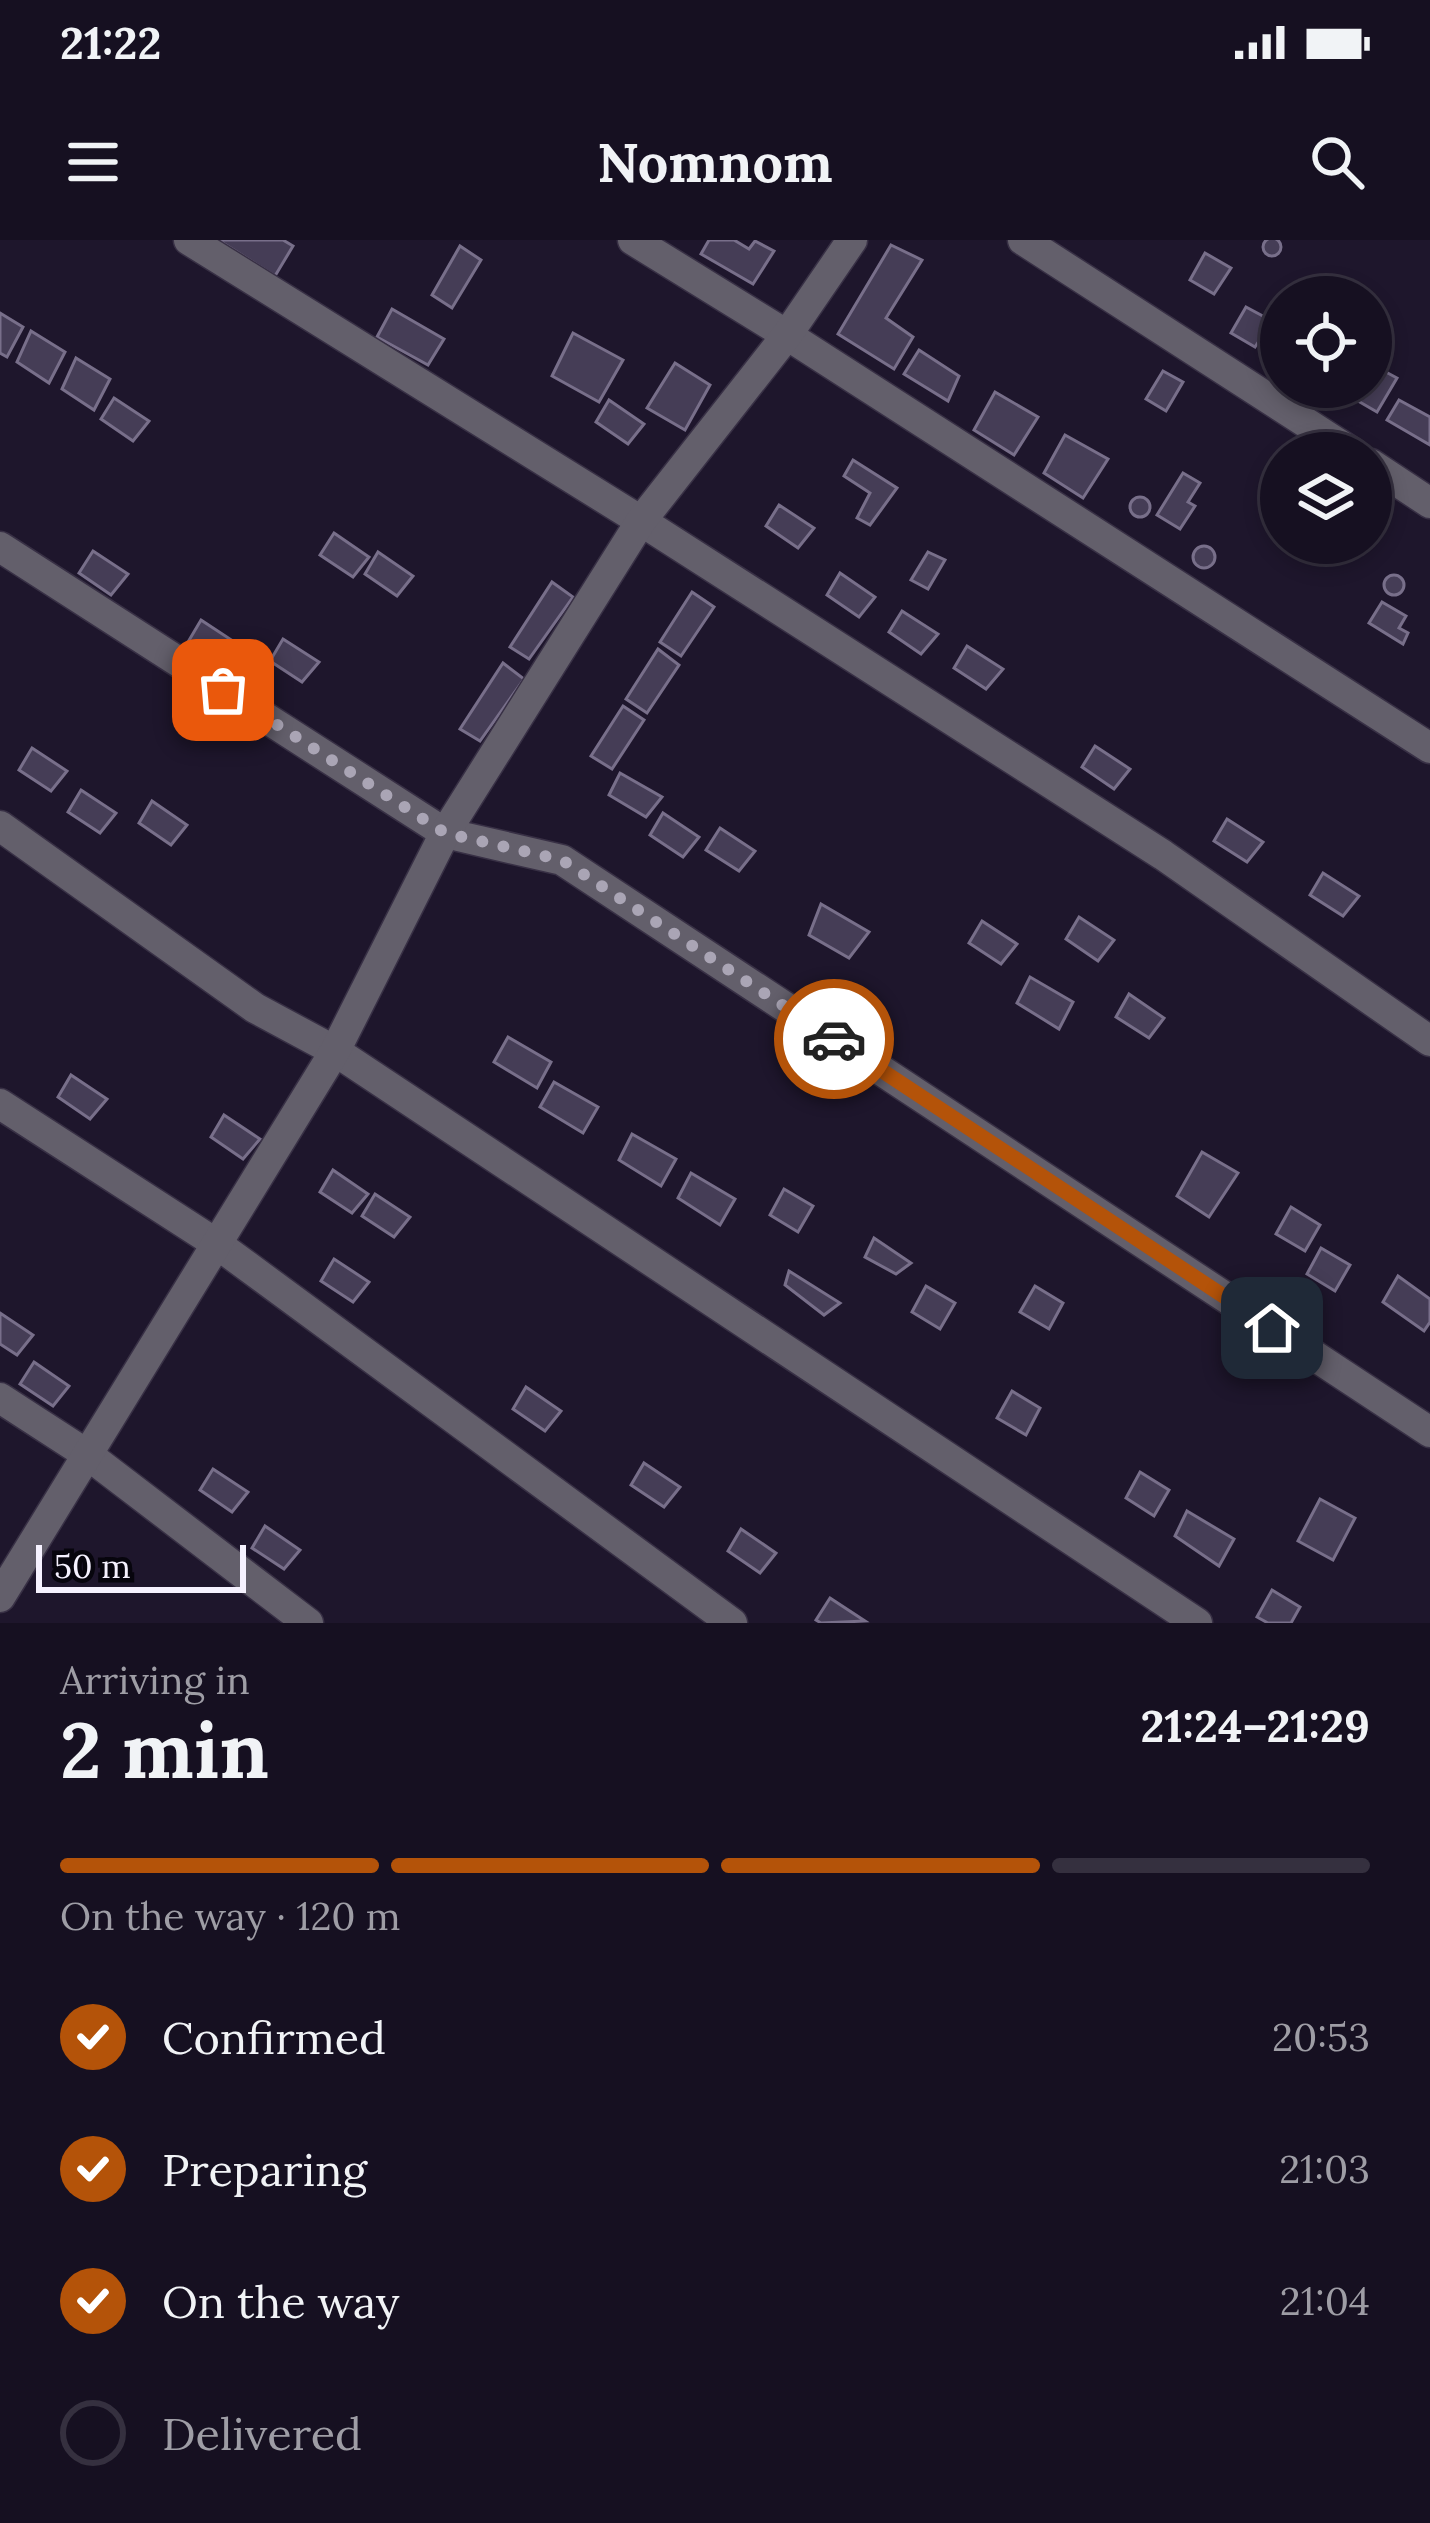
<!DOCTYPE html>
<meta charset="utf-8">
<style>
:root{--surface:#161021;--page:#231e2e;--text:#f1f3f6;--muted:#9e9da5;--line:#35303f;--accent:#b45309}
body{margin:0;font-family:Lora,serif;background:var(--page);color:var(--text);height:100vh;display:flex;flex-direction:column;font-size:45px;white-space:nowrap}
*{box-sizing:border-box;margin:0}
p{font-size:39px;color:var(--muted)}
.icon{flex:none;width:66px;height:66px;fill:none;stroke:currentColor;stroke-width:2;stroke-linecap:round;stroke-linejoin:round}
.map{position:relative;height:1383px;overflow:hidden}
.side{display:flex;flex-direction:column;background:var(--surface);flex:1}
.side>*{flex:none}
.controls{position:absolute;left:1260px;top:36px;display:grid;gap:24px}
.controls a{display:grid;place-items:center;width:132px;height:132px;border-radius:50%;background:var(--surface);box-shadow:0 6px 18px #0003,0 0 0 3px var(--line);font-size:60px}
.scale{position:absolute;left:36px;bottom:30px;width:210px;box-sizing:border-box;padding-left:12px;border:6px solid #f6f2ff;border-top:0;font-size:33px;line-height:42px;white-space:nowrap;color:#f6f2ff;-webkit-text-stroke:9px #07050d;paint-order:stroke}
.pin{position:absolute;display:grid;place-items:center;width:102px;height:102px;color:#fff;margin:-51px;border-radius:24px;box-shadow:0 6px 18px #0006}
.courier{position:absolute;display:grid;place-items:center;width:120px;height:120px;margin:-60px;border:9px solid #b45309;border-radius:50%;background:#fff;color:#222;box-shadow:0 3px 15px #0007}
.headline em{font-style:normal;font-weight:800}
.headline div{display:flex;flex-direction:column-reverse}
.headline{display:flex;align-items:center;justify-content:space-between;height:204px;padding:0 60px}
h1{font-size:78px;font-weight:800;line-height:90px}
.bar{display:grid;grid-template-columns:repeat(4,1fr);gap:18px 12px;align-content:center;height:144px;padding:0 60px}
.bar i{height:15px;border-radius:9px;background:var(--line)}
.bar .current{background:var(--accent)}
.bar p{grid-column:span 4}
ol{padding:0 60px;list-style:none}
li{display:flex;align-items:center;gap:36px;height:132px}
li p{margin-inline-start:auto}
li .icon{padding:12px;border-radius:50%;background:var(--accent);color:#fff;stroke-width:4}
li:last-child{color:var(--muted)}
li i{width:66px;height:66px;border:6px solid var(--line);border-radius:50%}
.status{display:flex;justify-content:space-between;align-items:center;height:84px;padding:0 60px;background:var(--surface);direction:ltr}
.status svg{height:33px;fill:currentColor}
header{display:flex;justify-content:space-between;align-items:center;height:156px;padding:0 60px;background:var(--surface);font-size:54px;font-weight:800}
.map>svg:first-child{display:block}
</style>
<div class="status"><b>21:22</b><svg viewBox="0 0 49 12"><path d="M0 12V9h3v3zM5 12V6h3v6zM10 12V3h3v9zM15 12V0h3v12zM26 1h20v11H26zM47 4h2v5h-2z"/></svg></div>
<header><svg class="icon" aria-label="menu" viewBox="0 0 24 24"><path d="M4 6h16M4 12h16M4 18h16"/></svg>Nomnom<svg class="icon" aria-label="search" viewBox="0 0 24 24"><circle cx="10" cy="10" r="6"/><path d="M15 15l6 6"/></svg></header>
<div class="map">
<svg width="1430" height="1383" viewBox="0 0 1430 1383">
<rect width="100%" height="100%" fill="#1e162c"/>
<!-- building -->
<g fill="#453d56" stroke="#786f8a" stroke-width="3">
<circle cx="1272" cy="7" r="9"/>
<path d="M218,0H283L293,6L275,36Z"/>
<path d="M709,0H734L749,9L755,1L774,11L753,44L701,14Z"/>
<path d="M891,5L922,20L886,78L913,97L894,129L838,94Z"/>
<path d="M460,6L481,20L452,68L432,55Z"/>
<path d="M1205,13L1231,28L1214,54L1190,40Z"/>
<path d="M1246,67L1272,81L1255,107L1231,93Z"/>
<path d="M392,69L444,99L428,125L377,97Z"/>
<path d="M0,73L23,87L7,117L0,113Z"/>
<path d="M31,91L65,112L49,143L17,122Z"/>
<path d="M573,93L623,120L599,162L552,136Z"/>
<path d="M919,110L959,136L948,161L904,134Z"/>
<path d="M76,118L110,139L94,170L62,149Z"/>
<path d="M675,123L710,145L685,190L647,168Z"/>
<path d="M1371,124L1397,138L1377,172L1334,147H1371Z"/>
<path d="M1163,131L1183,142L1166,171L1146,159Z"/>
<path d="M995,152L1038,177L1014,215L974,190Z"/>
<path d="M114,158L149,181L133,201L101,179Z"/>
<path d="M609,160L644,184L628,204L596,182Z"/>
<path d="M1399,160L1430,177V205L1387,180Z"/>
<path d="M1065,195L1108,219L1083,258L1044,233Z"/>
<path d="M853,220L897,248L870,285L857,278L870,253L844,236Z"/>
<path d="M1183,233L1200,243L1188,262L1195,266L1180,289L1157,275Z"/>
<circle cx="1140" cy="267" r="10"/>
<path d="M779,265L814,288L798,308L766,286Z"/>
<path d="M334,293L369,317L353,337L320,315Z"/>
<circle cx="1204" cy="317" r="11"/>
<path d="M93,311L128,334L111,355L79,333Z"/>
<path d="M378,312L413,336L397,356L365,334Z"/>
<path d="M928,312L945,320L928,349L911,340Z"/>
<path d="M840,333L875,357L859,377L827,355Z"/>
<circle cx="1394" cy="345" r="10"/>
<path d="M552,342L573,357L529,419L510,407Z"/>
<path d="M692,352L714,367L681,416L660,402Z"/>
<path d="M1382,362L1406,376L1399,388L1408,393L1403,404L1369,383Z"/>
<path d="M902,371L938,394L921,414L889,392Z"/>
<path d="M201,380L236,403L220,423L188,402Z"/>
<path d="M283,399L319,422L302,442L270,421Z"/>
<path d="M967,406L1003,429L986,449L954,428Z"/>
<path d="M658,409L679,425L647,473L626,459Z"/>
<path d="M503,423L524,439L480,501L460,489Z"/>
<path d="M623,466L644,480L612,529L591,516Z"/>
<path d="M1095,506L1130,529L1114,549L1082,527Z"/>
<path d="M32,508L67,531L51,551L19,530Z"/>
<path d="M620,533L662,557L646,577L609,555Z"/>
<path d="M81,550L116,573L100,593L68,572Z"/>
<path d="M152,561L187,585L171,605L139,583Z"/>
<path d="M663,573L699,597L683,617L650,595Z"/>
<path d="M1227,579L1263,602L1247,622L1214,601Z"/>
<path d="M720,588L755,611L739,631L706,610Z"/>
<path d="M1323,633L1359,656L1343,676L1310,655Z"/>
<path d="M821,664L869,692L849,718L809,695Z"/>
<path d="M1079,677L1114,700L1098,721L1066,699Z"/>
<path d="M982,681L1017,704L1001,724L969,703Z"/>
<path d="M1030,737L1073,762L1059,789L1017,763Z"/>
<path d="M1129,754L1164,778L1149,798L1116,777Z"/>
<path d="M508,797L551,822L537,848L494,822Z"/>
<path d="M71,835L107,859L90,879L58,857Z"/>
<path d="M554,842L598,867L583,893L540,867Z"/>
<path d="M224,875L260,899L243,919L211,897Z"/>
<path d="M632,894L676,919L661,946L619,920Z"/>
<path d="M1202,912L1238,933L1209,977L1177,956Z"/>
<path d="M333,930L368,954L352,973L320,952Z"/>
<path d="M691,933L735,959L720,985L678,958Z"/>
<path d="M784,949L813,966L798,992L770,975Z"/>
<path d="M375,954L410,977L394,997L362,976Z"/>
<path d="M1291,967L1320,985L1305,1011L1276,994Z"/>
<path d="M874,998L911,1023L896,1034L865,1017Z"/>
<path d="M1321,1008L1350,1025L1335,1051L1307,1034Z"/>
<path d="M334,1019L369,1042L353,1062L321,1041Z"/>
<path d="M789,1031L840,1063L824,1075L785,1045Z"/>
<path d="M1398,1036L1430,1059V1082L1424,1091L1383,1062Z"/>
<path d="M926,1046L955,1063L940,1089L912,1072Z"/>
<path d="M1035,1046L1063,1063L1049,1089L1020,1072Z"/>
<path d="M0,1073L33,1095L17,1115L0,1104Z"/>
<path d="M34,1122L69,1146L53,1166L20,1144Z"/>
<path d="M526,1147L561,1171L545,1191L513,1169Z"/>
<path d="M1012,1151L1040,1168L1026,1195L997,1178Z"/>
<path d="M644,1223L680,1247L664,1267L631,1245Z"/>
<path d="M213,1229L248,1252L232,1272L200,1250Z"/>
<path d="M1140,1232L1169,1250L1154,1276L1126,1258Z"/>
<path d="M1320,1259L1355,1278L1333,1320L1298,1301Z"/>
<path d="M1187,1271L1234,1299L1219,1326L1175,1296Z"/>
<path d="M265,1286L300,1310L284,1329L252,1308Z"/>
<path d="M741,1289L776,1313L760,1333L728,1311Z"/>
<path d="M1272,1350L1300,1367L1291,1383H1268L1257,1377Z"/>
<path d="M830,1358L865,1381L821,1383L816,1380Z"/>
</g>
<g fill="none" stroke-linecap="round" stroke-linejoin="round">
<defs>
<g id="minor">
<path d="M189,0L641,281L1163,615L1430,801"/>
<path d="M633,0L787,95L1430,508"/>
<path d="M1023,0L1353,213"/>
<path d="M1371,224L1430,263"/>
<path d="M0,307L445,593L562,620L1430,1192"/>
<path d="M0,586L255,768L335,811L1197,1383"/>
<path d="M0,864L217,1004L732,1383"/>
<path d="M0,1158L88,1215L308,1383"/>
<path d="M0,1357L335,811L445,593L641,281L787,95L852,0"/>
</g>
</defs>
<!-- minor casing -->
<use href="#minor" stroke="#383045" stroke-width="33"/>
<!-- minor -->
<use href="#minor" stroke="#635f6b" stroke-width="30"/>
</g>
<g fill="none" stroke-linecap="round" stroke-linejoin="round">
<!-- done -->
<path stroke="#aaa5b5" stroke-width="12" stroke-dasharray="0 21.6" d="M223,450L445,593L562,620L834,799"/>
<!-- route -->
<path stroke="#b45309" stroke-width="15" d="M834,799L1272,1088"/>
</g>
</svg>
<div class="controls">
<a><svg class="icon" aria-label="locate" viewBox="0 0 24 24"><circle cx="12" cy="12" r="6"/><path d="M12 2v4M12 18v4M2 12h4M18 12h4"/></svg></a>
<a><svg class="icon" aria-label="layers" viewBox="0 0 24 24"><path d="M12 4l9 5-9 5-9-5zM3 14l9 5 9-5"/></svg></a>
</div>
<div class="scale">50 m</div>
<div class="pin" style="left:223px;top:450px;background:#ea580c"><svg class="icon" aria-label="bag" viewBox="0 0 24 24"><path d="M5 8h14l-1 12H6zM9 8a3 3 0 0 1 6 0"/></svg></div>
<div class="pin" style="left:1272px;top:1088px;background:#1f2937"><svg class="icon" aria-label="home" viewBox="0 0 24 24"><path d="M3 11l9-7 9 7M6 9v11h12V9"/></svg></div>
<div class="courier" style="left:834px;top:799px"><svg class="icon" aria-label="car" viewBox="0 0 24 24"><path d="M5 17H2v-5l4-1 3-4h7l3 4 3 1v5h-3M9 17h6M6 11h13"/><circle cx="7" cy="17" r="2"/><circle cx="17" cy="17" r="2"/></svg></div>
</div>
<section class="side">
<div class="headline"><div><h1>2 min</h1><p>Arriving in</p></div><em>21:24–21:29</em></div>
<div class="bar"><i class="current"></i><i class="current"></i><i class="current"></i><i></i><p>On the way · 120 m</p></div>
<ol>
<li><svg class="icon" aria-label="check" viewBox="0 0 24 24"><path d="M5 12l5 5 9-10"/></svg>Confirmed<p>20:53</p></li>
<li><svg class="icon" aria-label="check" viewBox="0 0 24 24"><path d="M5 12l5 5 9-10"/></svg>Preparing<p>21:03</p></li>
<li><svg class="icon" aria-label="check" viewBox="0 0 24 24"><path d="M5 12l5 5 9-10"/></svg>On the way<p>21:04</p></li>
<li><i></i>Delivered</li>
</ol>
</section>
